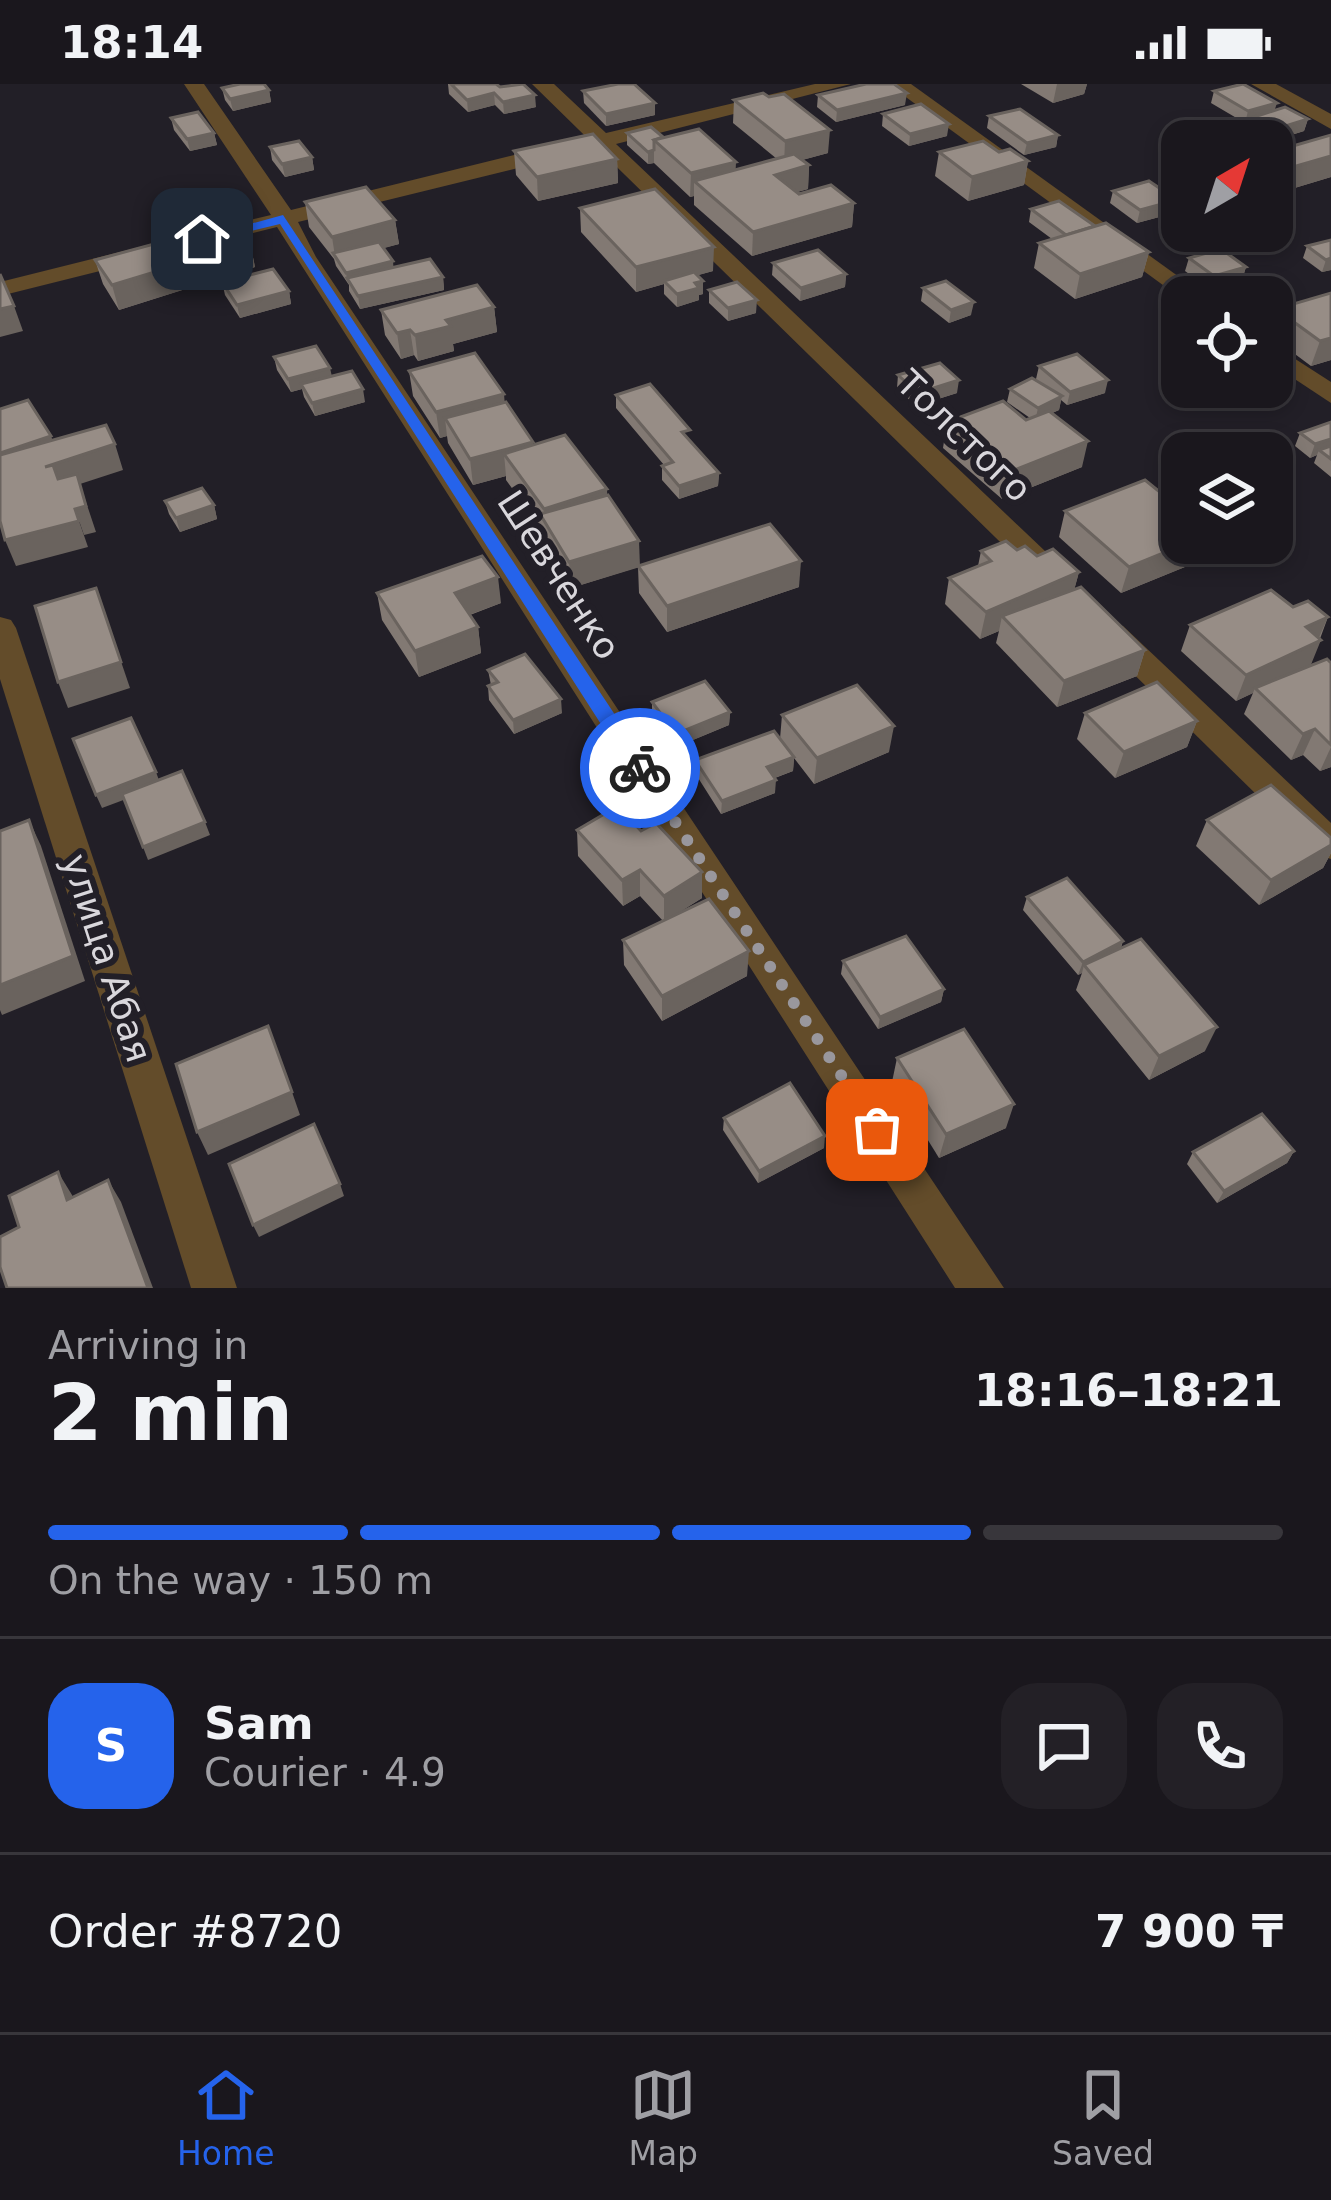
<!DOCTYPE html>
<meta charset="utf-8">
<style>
:root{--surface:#1a171d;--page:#232026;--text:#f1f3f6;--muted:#9f9fa4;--line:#38363b;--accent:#2563eb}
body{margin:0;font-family:"DejaVu Sans",sans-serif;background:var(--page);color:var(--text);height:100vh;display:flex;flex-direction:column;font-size:45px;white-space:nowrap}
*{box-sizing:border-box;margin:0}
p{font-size:39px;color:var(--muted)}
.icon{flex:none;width:66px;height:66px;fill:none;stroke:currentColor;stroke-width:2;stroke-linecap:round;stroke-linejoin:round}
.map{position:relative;height:1204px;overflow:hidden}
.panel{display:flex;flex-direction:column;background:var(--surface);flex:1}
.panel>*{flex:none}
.needle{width:78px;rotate:39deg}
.buttons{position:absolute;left:1161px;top:36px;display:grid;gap:24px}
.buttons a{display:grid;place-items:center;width:132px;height:132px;border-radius:24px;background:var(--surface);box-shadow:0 6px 18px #0003,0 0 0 3px var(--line);font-size:60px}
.pin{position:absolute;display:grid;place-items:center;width:102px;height:102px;color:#fff;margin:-51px;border-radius:24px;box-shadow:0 6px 18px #0006}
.courier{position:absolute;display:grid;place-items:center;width:120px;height:120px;margin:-60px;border:9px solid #2563eb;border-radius:50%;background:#fff;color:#222;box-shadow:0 3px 15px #0007}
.head em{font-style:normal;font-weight:700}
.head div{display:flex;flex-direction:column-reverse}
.head{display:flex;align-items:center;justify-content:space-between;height:204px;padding:0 48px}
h1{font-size:78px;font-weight:700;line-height:90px}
.bar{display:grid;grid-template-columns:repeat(4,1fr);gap:18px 12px;align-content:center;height:144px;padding:0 48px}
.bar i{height:15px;border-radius:9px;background:var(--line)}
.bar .current{background:var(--accent)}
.bar p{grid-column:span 4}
.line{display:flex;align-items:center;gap:30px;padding:0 48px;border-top:3px solid var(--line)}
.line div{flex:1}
.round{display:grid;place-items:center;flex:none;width:126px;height:126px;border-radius:36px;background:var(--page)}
.status{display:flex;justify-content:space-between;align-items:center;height:84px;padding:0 60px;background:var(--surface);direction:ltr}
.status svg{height:33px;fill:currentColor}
.tab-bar{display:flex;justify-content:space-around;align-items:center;height:168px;border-top:3px solid var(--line);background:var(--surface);font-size:33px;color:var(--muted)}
.tab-bar a{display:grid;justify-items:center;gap:6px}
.tab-bar .current{color:var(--accent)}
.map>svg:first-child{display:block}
</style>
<div class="status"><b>18:14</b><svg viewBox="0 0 49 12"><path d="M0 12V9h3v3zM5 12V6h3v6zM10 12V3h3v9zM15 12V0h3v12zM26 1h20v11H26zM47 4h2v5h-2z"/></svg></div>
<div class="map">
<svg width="1331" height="1204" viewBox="0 0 1331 1204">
<rect width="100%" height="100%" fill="#221f27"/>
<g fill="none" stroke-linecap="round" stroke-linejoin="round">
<!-- minor -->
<g fill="#634c2a" fill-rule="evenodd">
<path d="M184,0H204L291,126L559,60L570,67L567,72L298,138L316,173L1004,1204H955L277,143L196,163L184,156L188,151L271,131Z"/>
<path d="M532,0H554L606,49L815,0H851L616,60L1065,486L1069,493L1065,500H1043Z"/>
<path d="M888,0H911L1207,213L1182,215Z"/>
<path d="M1251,0H1276L1331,30V45Z"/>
<path d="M140,163L148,165V175L0,212V198Z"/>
<path d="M1272,260L1331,298V319L1272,280Z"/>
<path d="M0,533L11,536L16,544L237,1204H191L0,595Z"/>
<path d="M1112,539L1123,542L1331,739V775L1318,771L1101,558L1096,550L1101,542Z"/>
</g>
</g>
<!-- wall -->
<g fill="#827973">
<path d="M448,0H496L536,23L504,30L495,21L468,28L449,10Z"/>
<path d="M1021,0H1087L1084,10L1053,19Z"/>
<path d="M222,4L269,6L271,18L233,27L225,16Z"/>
<path d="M583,7L655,19V31L606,42L584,19Z"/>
<path d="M1214,7L1275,27L1308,35L1304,47L1272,57L1250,45L1252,37L1245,39L1211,19Z"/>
<path d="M818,11L905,21L836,38L817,23Z"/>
<path d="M734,16L828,69L802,76L809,81L808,105L797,108L854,119L852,143L752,172L694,121V112L690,113L654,79L648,80L627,61V49L663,53L736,86L777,75L733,39Z"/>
<path d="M883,30L947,52L909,62L882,42Z"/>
<path d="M989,32L1058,51L1056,63L1024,71L987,44Z"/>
<path d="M171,34L214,49L217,61L190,67L174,46Z"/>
<path d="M1331,51V93L1278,109L1272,105V68Z"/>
<path d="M270,63L312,73L314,86L285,93L272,76Z"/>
<path d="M514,67L617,75L618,99L538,117L516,91Z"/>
<path d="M939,68H999L1028,77L1024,101L968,117L935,92Z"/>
<path d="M1113,107L1177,116L1174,129L1137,139L1110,119Z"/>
<path d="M305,118L395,136L399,160L383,164L393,184L443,193L444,206L360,225L349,207V201L336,182L334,175L309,143Z"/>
<path d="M580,124L713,187L698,191L703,210L699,211V216L677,223L664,210V200L636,208L581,148Z"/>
<path d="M1031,125L1095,142L1149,168L1142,193L1075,215L1034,184L1039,159L1052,155L1029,138Z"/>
<path d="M191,144L250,159L255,183L119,226L103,200L95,176L193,149Z"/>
<path d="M1331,156V186L1322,188L1303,174L1307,162Z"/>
<path d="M1189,174L1246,183L1242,196L1210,205L1185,187Z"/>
<path d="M773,179L846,190L845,203L800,217L772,191Z"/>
<path d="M222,198L289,207L291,220L240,234L225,211Z"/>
<path d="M923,204L971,231L949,239L921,217Z"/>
<path d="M709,206L756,229L728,237L709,219Z"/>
<path d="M1331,209V276L1311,282L1272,253V236L1276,225Z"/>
<path d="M494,223L497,248L453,260L454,267L418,277L414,271L401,275L385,251L381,226Z"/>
<path d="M274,273L332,292L365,318L315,332L304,313L302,305L291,308L277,286Z"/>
<path d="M1039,282L1105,309L1067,321L1061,316L1059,326L1052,329L1082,383L1002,415L943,364L947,338L1026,336L1030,334L1007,318L1010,305L1036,295Z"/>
<path d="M409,287L504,310V318L534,361L607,405V411L640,482L799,503L667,548L639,509L638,483L571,504L542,456L541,444L506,396V392L473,401L448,359L447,352L440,354L413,312Z"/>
<path d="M898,291L957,309L916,322L897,304Z"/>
<path d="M616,311L690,356L719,389L718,402L679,415L662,396V382L664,381L616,324Z"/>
<path d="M1331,338V393L1314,379L1317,371L1310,374L1295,362L1300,349Z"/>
<path d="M1181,359L1231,364L1255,369H1182V377L1177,372Z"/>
<path d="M165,417L214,421L217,435L180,448L169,430Z"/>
<path d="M1065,427L1202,476L1121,509L1059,453Z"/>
<path d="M1017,466L1079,488L1074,506L1145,566L1137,592L1057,623L996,559L999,547L980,555L945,520L949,494L978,482L981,467Z"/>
<path d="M377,509L501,519L470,531L478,543L481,569L419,593L382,536Z"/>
<path d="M1293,523L1328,533L1310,582L1331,579V683L1320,687L1303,671L1291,676L1244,630L1253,609L1236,617L1181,567L1190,541Z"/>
<path d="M488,586L562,629L514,650L489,616L488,602L491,601Z"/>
<path d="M652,618L730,628L729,641L676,663L652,631Z"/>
<path d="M1085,629L1197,637L1187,663L1115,694L1077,655Z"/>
<path d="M782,631L889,668L814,700L794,674L793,687L775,694V709L721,730L695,689V676L780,655Z"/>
<path d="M1207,736L1331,754V769L1323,784L1259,821L1196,762Z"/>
<path d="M577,746L641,747L702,788V814L670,834L747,892L662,937L624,881L623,856L663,837L640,812L623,822L578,772Z"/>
<path d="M1027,813L1123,857L1121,864L1205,967L1149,996L1076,906L1082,889L1078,891L1023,826Z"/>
<path d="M843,877L944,905L941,918L878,945L841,890Z"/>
<path d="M897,974L1006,1044L939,1074L892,998Z"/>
<path d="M724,1034L824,1064L758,1099L723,1046Z"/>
<path d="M1294,1067L1287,1079L1217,1119L1187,1080L1193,1068Z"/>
</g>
<!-- shaded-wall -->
<g fill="#6a635e">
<path d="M1057,0H1087L1084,10L1053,19Z"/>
<path d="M269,6L271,18L233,27L230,15Z"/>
<path d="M494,9L495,21L468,28L467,16Z"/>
<path d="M907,9L905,21L836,38L837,26Z"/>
<path d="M535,11L536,23L504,30L503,18Z"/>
<path d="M655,19V31L606,42V30Z"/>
<path d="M1277,19L1273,31L1254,33L1252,37L1245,39L1248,27Z"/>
<path d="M1308,35L1304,47L1272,57L1276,45Z"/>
<path d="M949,40L947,52L909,62L910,50Z"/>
<path d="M830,46L828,69L784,81L785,57Z"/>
<path d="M214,49L217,61L190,67L187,55Z"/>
<path d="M1058,51L1056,63L1024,71L1027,59Z"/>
<path d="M654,66V79L648,80V68Z"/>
<path d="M1331,72V93L1278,109L1286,85Z"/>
<path d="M312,73L314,86L285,93L282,80Z"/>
<path d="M617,75L618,99L538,117L537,93Z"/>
<path d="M1028,77L1024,101L968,117L972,93Z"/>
<path d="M736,78L735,101L694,97V112L690,113L691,89Z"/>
<path d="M809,81L808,105L773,115L775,91Z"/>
<path d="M1177,116L1174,129L1137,139L1140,126Z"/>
<path d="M854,119L852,143L752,172L753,148Z"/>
<path d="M395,136L399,160L338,177L335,172L332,153Z"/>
<path d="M250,159L255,183L119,226L112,201Z"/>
<path d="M714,163L713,187L667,200L664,197V200L636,208V183Z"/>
<path d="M1149,168L1142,193L1075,215L1080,190Z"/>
<path d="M1331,174V186L1322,188L1326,176Z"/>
<path d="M393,177L394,190L347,194L348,202L346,189Z"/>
<path d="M1246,183L1242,196L1210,205L1214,192Z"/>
<path d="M846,190L845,203L800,217L801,204Z"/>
<path d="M443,193L444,206L360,225L358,212Z"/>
<path d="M703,197V210L699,211V216L677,223V210Z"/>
<path d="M289,207L291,220L240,234L237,221Z"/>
<path d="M757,216L756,229L728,237V224Z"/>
<path d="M974,218L971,231L949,239L951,226Z"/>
<path d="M14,222L23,247L0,253V225Z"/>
<path d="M494,223L497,248L453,260L454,267L418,277L415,251L446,236Z"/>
<path d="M410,246L414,271L401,275L397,249Z"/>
<path d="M1331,254V276L1311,282L1320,257Z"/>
<path d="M1293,281L1289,294L1272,300V288Z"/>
<path d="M330,284L333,297L301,300L302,305L291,308L288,295Z"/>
<path d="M959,296L957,309L916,322L918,309Z"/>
<path d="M1108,296L1105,309L1067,321L1070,308Z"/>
<path d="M363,305L365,318L315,332L312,319Z"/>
<path d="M504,310L506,335L445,334L447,352L440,354L436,328Z"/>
<path d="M1062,312L1059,326L1035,337L1038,324Z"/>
<path d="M51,352L56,365L0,384V369Z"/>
<path d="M1331,355V366H1319L1317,371L1310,374L1315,360Z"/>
<path d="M1088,357L1082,383L1002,415L1007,389Z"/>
<path d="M533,358L535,384L504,370L506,392L473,401L470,375Z"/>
<path d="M115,360L123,386L80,400L96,448L84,451L75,425L45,383Z"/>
<path d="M719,389L718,402L679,415V402Z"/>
<path d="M607,405L608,431L545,438L544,425Z"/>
<path d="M214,421L217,435L180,448L176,434Z"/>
<path d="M79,437L88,463L16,482L5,456Z"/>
<path d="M639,457L640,483L571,504L569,478Z"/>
<path d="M1188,459H1207L1202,476L1121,509L1129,483Z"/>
<path d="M801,477L799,503L667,548V522Z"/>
<path d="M1079,488L1072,514L1002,532L999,547L980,555L986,528Z"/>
<path d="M498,493L501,519L458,535L455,509Z"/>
<path d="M96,504L130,604L68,624L58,598Z"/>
<path d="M1328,533L1317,558L1321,556L1310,583L1255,604L1253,609L1236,617L1246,591L1306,543Z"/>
<path d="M478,543L481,569L419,593L415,567Z"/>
<path d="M1145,566L1137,592L1057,623L1064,597Z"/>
<path d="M561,615L562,629L514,650L513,636Z"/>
<path d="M730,628L729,641L676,663V650Z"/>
<path d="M1197,637L1187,663L1115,694L1124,668Z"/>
<path d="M894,642L889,668L814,700L817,674Z"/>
<path d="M1315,645L1303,671L1291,676L1303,650Z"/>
<path d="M1331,663V683L1320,687Z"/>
<path d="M794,673L793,687L766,697L767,683Z"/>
<path d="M156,688L161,702L102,724L96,711Z"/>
<path d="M776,696L775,709L721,730L722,717Z"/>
<path d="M29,736L41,762L85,897L2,931L0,926V901Z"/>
<path d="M205,738L210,751L148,776L143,763Z"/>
<path d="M1331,761V769L1323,784L1259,821L1271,796Z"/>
<path d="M640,786V812L623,822L622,796Z"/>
<path d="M702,788V814L664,838V812Z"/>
<path d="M1123,857L1118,870L1084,881L1082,889L1078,891L1083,878Z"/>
<path d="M749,867L747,892L662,937V912Z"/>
<path d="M944,905L941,918L878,945L880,933Z"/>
<path d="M1217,943L1205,967L1149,996L1159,972Z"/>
<path d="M292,1008L300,1031L208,1071L197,1048Z"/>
<path d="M1014,1020L1006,1044L939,1074L946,1050Z"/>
<path d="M825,1052L824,1064L758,1099L759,1087Z"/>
<path d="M1294,1067L1287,1079L1217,1119L1224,1107Z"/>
<path d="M58,1088L72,1111L81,1138L67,1116Z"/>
<path d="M108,1096L121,1118L153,1204H148Z"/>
<path d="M340,1100L344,1112L259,1153L253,1141Z"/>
</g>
<!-- building -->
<g fill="#978d86" stroke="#6a635e" stroke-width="3">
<path d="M240,0H264L269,6L230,15L222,4Z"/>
<path d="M451,0H496L500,3L523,0L535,11L503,18L494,9L467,16Z"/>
<path d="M618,0H634L655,19L606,30L583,7Z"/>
<path d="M866,0H894L907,9L837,26L818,11Z"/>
<path d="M1243,0L1277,19L1248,27L1214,7Z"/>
<path d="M763,9L769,13L784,10L830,46L785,57L734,16Z"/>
<path d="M921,20L949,40L910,50L883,30Z"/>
<path d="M1285,23L1308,35L1276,45L1254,33Z"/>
<path d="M1020,25L1058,51L1027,59L989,32Z"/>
<path d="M198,28L214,49L187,55L171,34Z"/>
<path d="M651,43L663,53L654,56V66L648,68L627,49Z"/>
<path d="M699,45L736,78L691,89L654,56Z"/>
<path d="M593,50L617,75L537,93L514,67Z"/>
<path d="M1331,51V72L1286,85L1272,77V68Z"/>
<path d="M299,57L312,73L282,80L270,63Z"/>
<path d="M983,57L999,68L1010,65L1028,77L972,93L939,68Z"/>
<path d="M794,70L809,81L775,91L799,110L831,101L854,119L753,148L694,97Z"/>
<path d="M1149,97L1177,116L1140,126L1113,107Z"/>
<path d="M366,103L395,136L332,153L305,118Z"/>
<path d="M655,105L714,163L636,183L580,124Z"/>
<path d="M1059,117L1095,142L1066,151L1031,125Z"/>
<path d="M230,134L250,159L112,201L95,176L195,149L191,144Z"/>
<path d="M1106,139L1149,168L1080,190L1039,159Z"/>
<path d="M1331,156V174L1326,176L1307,162Z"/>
<path d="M379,158L393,177L346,189L333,169Z"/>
<path d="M1221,165L1246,183L1214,192L1189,174Z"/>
<path d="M818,166L846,190L801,204L773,179Z"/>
<path d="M430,175L443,193L358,212L347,194Z"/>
<path d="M273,185L289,207L237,221L222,198Z"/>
<path d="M694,188L703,197L695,199L699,204L677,210L664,197Z"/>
<path d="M0,190L14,222L0,225Z"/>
<path d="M946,197L974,218L951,226L923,204Z"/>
<path d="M737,198L757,216L728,224L709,206Z"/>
<path d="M477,201L494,223L446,236L451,242L415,251L410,246L397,249L381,226Z"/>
<path d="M1331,209V254L1320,257L1276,225Z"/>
<path d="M316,262L330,284L288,295L274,273Z"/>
<path d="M1272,265L1293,281L1272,288Z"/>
<path d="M475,269L504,310L436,328L409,287Z"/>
<path d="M1077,270L1108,296L1070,308L1039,282Z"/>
<path d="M940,279L959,296L918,309L898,291Z"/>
<path d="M352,287L363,305L312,319L301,300Z"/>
<path d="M1032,294L1062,312L1038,324L1010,305Z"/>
<path d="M650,300L690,346L682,348L719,389L679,402L662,382L673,378L616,311Z"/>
<path d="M28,316L51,352L0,369V325Z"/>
<path d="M1003,317L1026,336L1049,327L1088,357L1007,389L947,338Z"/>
<path d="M506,318L533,358L470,375L445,334Z"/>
<path d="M1331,338V355L1315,360L1300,349Z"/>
<path d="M106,341L115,360L45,383L53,381L58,395L77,390L86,422L75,425L79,437L5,456L0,437V371Z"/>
<path d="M1203,350L1231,364L1243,359L1255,369H1194L1181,359Z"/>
<path d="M565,351L607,405L544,425L504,370Z"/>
<path d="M1331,362V375L1319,366Z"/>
<path d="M1145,396L1182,426V459H1188L1129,483L1065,427Z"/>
<path d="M202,404L214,421L176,434L165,417Z"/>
<path d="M608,411L639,457L569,478L540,430Z"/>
<path d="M770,440L801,477L667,522L638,482Z"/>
<path d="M1006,457L1017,466L1025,462L1037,472L1053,465L1079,488L986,528L949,494L991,477L981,467Z"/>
<path d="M482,472L498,493L455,509L478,543L415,567L377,509Z"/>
<path d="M1081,503L1145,566L1064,597L1002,532Z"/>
<path d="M96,504L121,578L58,598L35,522Z"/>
<path d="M1271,506L1293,523L1308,517L1328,533L1306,543L1321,556L1246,591L1190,541Z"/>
<path d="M525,570L561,615L513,636L488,602L498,598L488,586Z"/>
<path d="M1327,575L1331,579V661L1315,645L1303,650L1255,604Z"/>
<path d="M705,597L730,628L676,650L652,618Z"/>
<path d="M1157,598L1197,637L1124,668L1085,629Z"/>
<path d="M857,601L894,642L817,674L782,631Z"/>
<path d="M131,634L156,688L96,711L73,655Z"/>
<path d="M774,647L794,673L767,683L776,696L722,717L695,676Z"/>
<path d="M182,687L205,738L143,763L122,710Z"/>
<path d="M1271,701L1331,754V761L1271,796L1207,736Z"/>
<path d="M618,722L641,747L656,739L702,788L664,812L640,786L622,796L577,746Z"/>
<path d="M29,736L73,872L0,901V747Z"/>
<path d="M1067,794L1123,857L1083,878L1027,813Z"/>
<path d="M709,815L749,867L662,912L623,856Z"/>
<path d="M906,852L944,905L880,933L843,877Z"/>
<path d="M1141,855L1217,943L1159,972L1084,881Z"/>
<path d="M268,942L292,1008L197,1048L176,980Z"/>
<path d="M964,945L1014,1020L946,1050L897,974Z"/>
<path d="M790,999L825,1052L759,1087L724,1034Z"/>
<path d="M1262,1030L1294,1067L1224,1107L1193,1068Z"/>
<path d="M314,1040L340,1100L253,1141L229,1080Z"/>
<path d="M58,1088L67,1116L108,1096L148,1204H7L0,1183V1153L19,1143L9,1112Z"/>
</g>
<!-- route -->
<path fill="#2563eb" d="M283,131L647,679V690H633L280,140L202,159L195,155Z"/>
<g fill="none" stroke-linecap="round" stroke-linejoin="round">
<!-- done -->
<path stroke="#99979d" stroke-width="12" stroke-dasharray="0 21.6" d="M640,684L877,1046"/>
</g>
<g text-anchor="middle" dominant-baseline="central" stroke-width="12" stroke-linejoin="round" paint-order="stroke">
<!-- street labels -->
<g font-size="36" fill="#d9d7dc" stroke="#221f27">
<text transform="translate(964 352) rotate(44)">Толстого</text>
<text transform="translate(559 491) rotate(57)">Шевченко</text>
<text transform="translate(107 874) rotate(72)">улица Абая</text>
</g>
</g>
</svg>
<div class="buttons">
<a><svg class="needle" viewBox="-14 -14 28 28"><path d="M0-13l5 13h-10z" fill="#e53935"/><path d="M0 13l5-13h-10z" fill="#9f9fa4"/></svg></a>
<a><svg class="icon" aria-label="locate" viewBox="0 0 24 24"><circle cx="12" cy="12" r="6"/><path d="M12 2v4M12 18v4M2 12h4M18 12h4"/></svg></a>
<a><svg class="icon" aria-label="layers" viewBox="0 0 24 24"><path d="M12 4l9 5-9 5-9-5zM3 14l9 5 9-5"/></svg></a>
</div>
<div class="pin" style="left:877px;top:1046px;background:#ea580c"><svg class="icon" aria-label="bag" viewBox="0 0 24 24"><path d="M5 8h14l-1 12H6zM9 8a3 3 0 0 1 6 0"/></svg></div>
<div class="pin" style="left:202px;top:155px;background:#1f2937"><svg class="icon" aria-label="home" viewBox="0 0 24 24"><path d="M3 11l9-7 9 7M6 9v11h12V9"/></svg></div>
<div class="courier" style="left:640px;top:684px"><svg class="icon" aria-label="bike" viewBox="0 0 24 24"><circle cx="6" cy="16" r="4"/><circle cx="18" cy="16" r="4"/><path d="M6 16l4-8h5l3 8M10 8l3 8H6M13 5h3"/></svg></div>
</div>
<section class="panel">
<div class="head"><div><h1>2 min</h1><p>Arriving in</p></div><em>18:16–18:21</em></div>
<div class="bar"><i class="current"></i><i class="current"></i><i class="current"></i><i></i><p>On the way · 150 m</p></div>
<div class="line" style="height:216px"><b class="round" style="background:var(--accent);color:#fff">S</b><div><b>Sam</b><p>Courier · 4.9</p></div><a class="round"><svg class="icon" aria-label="chat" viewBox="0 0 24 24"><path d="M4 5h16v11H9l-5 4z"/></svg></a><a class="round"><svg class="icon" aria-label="phone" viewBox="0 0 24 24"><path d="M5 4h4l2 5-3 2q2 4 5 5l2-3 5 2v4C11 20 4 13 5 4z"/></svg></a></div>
<div class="line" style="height:156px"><div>Order #8720</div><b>7 900 ₸</b></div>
</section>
<nav class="tab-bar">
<a class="current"><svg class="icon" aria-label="home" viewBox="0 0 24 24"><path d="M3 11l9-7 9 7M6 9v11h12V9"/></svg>Home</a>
<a><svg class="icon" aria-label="map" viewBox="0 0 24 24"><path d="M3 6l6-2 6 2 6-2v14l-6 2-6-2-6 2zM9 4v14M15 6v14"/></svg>Map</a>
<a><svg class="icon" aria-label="saved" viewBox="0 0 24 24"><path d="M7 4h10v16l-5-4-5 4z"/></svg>Saved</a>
</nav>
